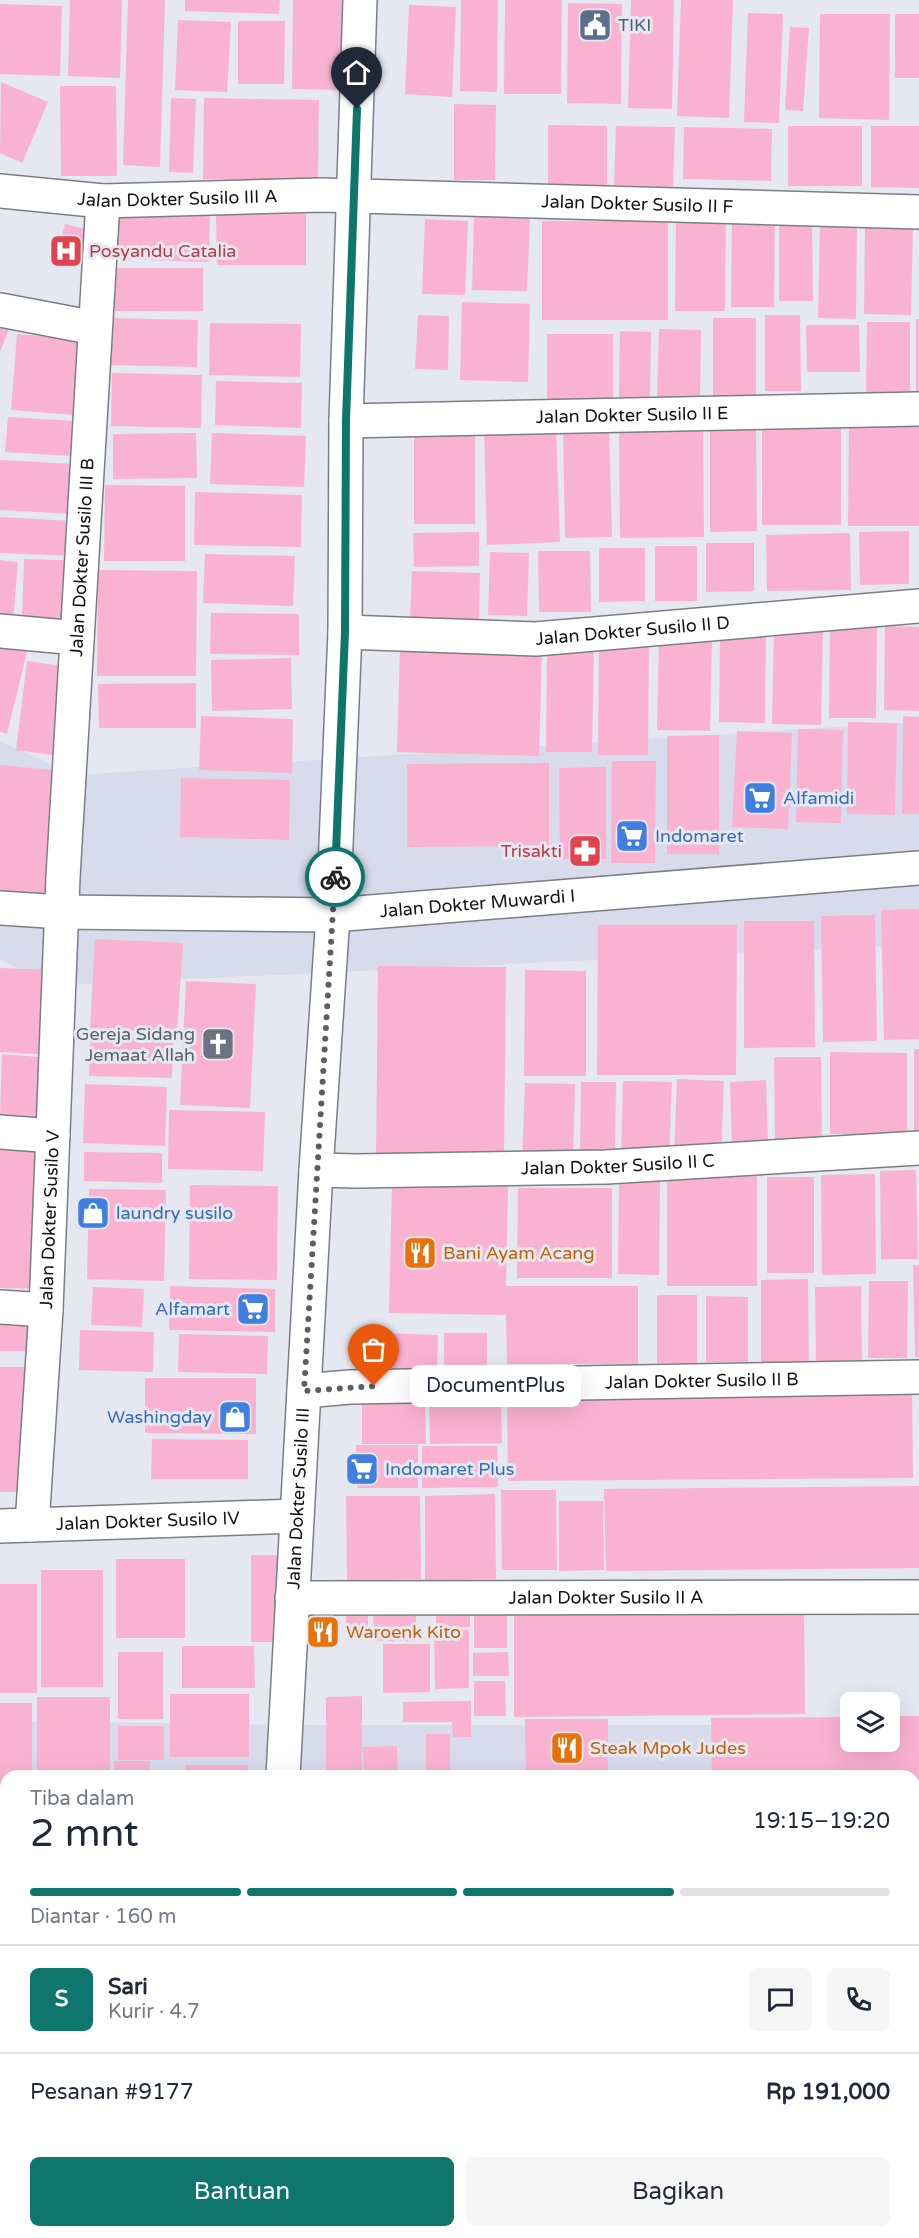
<!DOCTYPE html>
<html lang="id">
<meta charset="utf-8">
<style>
:root{--surface:#fff;--page:#f6f6f7;--text:#1f2937;--muted:#747a83;--line:#e0e1e3;--accent:#0f766e}
body{margin:0;font-family:"Varela Round",sans-serif;background:var(--page);color:var(--text);height:100vh;display:flex;flex-direction:column;font-size:22px;white-space:nowrap}
*{box-sizing:border-box;margin:0}
p{font-size:20px;color:var(--muted)}
.icon{flex:none;width:33px;height:33px;fill:none;stroke:currentColor;stroke-width:2;stroke-linecap:round;stroke-linejoin:round}
.map{position:relative;flex:1;overflow:hidden}
.panel{position:absolute;left:0px;top:1770px;width:920px;height:468px;display:flex;flex-direction:column;background:var(--surface);border-radius:18px 18px 0 0;box-shadow:0 6px 24px #0002}
.panel>*{flex:none}
.fabs{position:absolute;left:840px;top:1692px;display:grid;gap:12px}
.fabs a{display:grid;place-items:center;width:60px;height:60px;border-radius:9px;background:var(--surface);box-shadow:0 6px 24px #0002;font-size:30px}
.pin{position:absolute;display:grid;place-items:center;width:51px;height:51px;color:#fff;margin:-62px -26px;border-radius:50% 50% 50% 0;rotate:-45deg;box-shadow:0 0 6px #0007}
.pin .icon{rotate:45deg}
.courier{position:absolute;display:grid;place-items:center;width:60px;height:60px;margin:-30px;border:4px solid #0f766e;border-radius:50%;background:#fff;color:#222;box-shadow:0 2px 8px #0007}
.bubble{position:absolute;height:42px;border-radius:9px;background:var(--surface);box-shadow:0 6px 24px #0002;font-size:20px;font-weight:600;line-height:42px;text-align:center}
.head em{font-style:normal;font-weight:600}
.head div{display:flex;flex-direction:column-reverse}
.head{display:flex;align-items:center;justify-content:space-between;height:102px;padding:0 30px}
h1{font-size:39px;font-weight:600;line-height:45px}
.bar{display:grid;grid-template-columns:repeat(4,1fr);gap:9px 6px;align-content:center;height:72px;padding:0 30px}
.bar i{height:8px;border-radius:4px;background:var(--line)}
.bar .selected{background:var(--accent)}
.bar p{grid-column:span 4}
.line{display:flex;align-items:center;gap:15px;padding:0 30px;border-top:2px solid var(--line)}
.line div{flex:1}
.round{display:grid;place-items:center;flex:none;width:63px;height:63px;border-radius:9px;background:var(--page)}
.action{display:flex;gap:12px;margin-top:auto;padding:12px 30px}
.action a{flex:1;height:69px;border-radius:9px;background:var(--accent);color:#fff;font-size:24px;font-weight:600;line-height:69px;text-align:center}
.action a+a{background:var(--page);color:var(--text)}
.map>svg:first-child{display:block}
</style>
<div class="map">
<svg width="919" height="2238" viewBox="0 0 919 2238">
<rect width="100%" height="100%" fill="#e5e8f1"/>
<!-- built -->
<g fill="#d7dbec">
<path d="M919,722V945L59,985L0,960V741L74,775Z"/>
<path d="M0,1721L285,1725H850V1742H890V1725H919V1899H914V1776H6V1899H0Z"/>
</g>
<!-- building -->
<g fill="#fab2d1">
<path d="M70,0H122L120,78L68,76Z"/>
<path d="M128,0H165L160,167L123,165Z"/>
<path d="M185,0H280L279,14L185,11Z"/>
<path d="M293,0H349L348,90L292,89Z"/>
<path d="M461,0H498L497,92L460,91Z"/>
<path d="M505,0H562L561,94H504Z"/>
<path d="M631,0H674L672,109L628,108Z"/>
<path d="M681,0H733L729,118L677,116Z"/>
<path d="M568,3L622,4L621,104L567,103Z"/>
<path d="M0,4L62,6L60,76L0,74Z"/>
<path d="M409,5L456,7L452,97L405,94Z"/>
<path d="M748,13L783,14L779,123L744,122Z"/>
<path d="M820,14H890L889,120L819,118Z"/>
<rect x="895" y="14" width="24" height="64"/>
<path d="M178,20L231,22L227,92L175,90Z"/>
<path d="M238,21H285L284,84H238Z"/>
<path d="M790,27L809,28L803,111L785,110Z"/>
<path d="M1,82L48,102L22,163L0,153Z"/>
<path d="M60,86H116L117,176H61Z"/>
<path d="M171,98L196,99L193,173L169,172Z"/>
<path d="M204,98L319,100L318,181L203,179Z"/>
<path d="M454,104L496,105L495,180H454Z"/>
<path d="M548,125L607,126V187H548Z"/>
<path d="M616,126L675,127L673,187L614,185Z"/>
<rect x="788" y="126" width="74" height="60"/>
<path d="M871,126H919V188L871,187Z"/>
<path d="M684,127L772,129L771,181L683,179Z"/>
<path d="M116,211L210,213L209,262L116,259Z"/>
<path d="M306,214V265H217L216,215Z"/>
<path d="M732,215H775L774,307H731Z"/>
<path d="M676,216H726L725,311H675Z"/>
<path d="M474,217L530,219L527,291L472,290Z"/>
<path d="M425,219L468,221L465,295L422,294Z"/>
<rect x="542" y="221" width="126" height="99"/>
<path d="M779,221H812L813,301H779Z"/>
<path d="M820,223H857L856,319L818,318Z"/>
<path d="M865,223L913,224L911,315L864,314Z"/>
<path d="M65,224L95,231L86,264L57,256Z"/>
<rect x="112" y="268" width="91" height="43"/>
<path d="M462,302L530,304L528,382L460,380Z"/>
<path d="M418,315L449,316L448,370L415,369Z"/>
<path d="M765,315H800L801,391H765Z"/>
<path d="M110,318L198,320L197,367L108,365Z"/>
<rect x="713" y="318" width="43" height="81"/>
<rect x="916" y="319" width="3" height="74"/>
<path d="M0,320L11,324L0,352Z"/>
<path d="M867,322H910V393H866Z"/>
<path d="M210,323L301,324L300,377L209,375Z"/>
<path d="M806,325H859L860,372H807Z"/>
<path d="M659,329L701,330L700,402L657,401Z"/>
<path d="M620,331L651,332L650,400L619,399Z"/>
<path d="M17,334L81,339L75,415L11,410Z"/>
<rect x="547" y="334" width="66" height="66"/>
<path d="M112,373L202,375L201,428L111,426Z"/>
<path d="M216,381L302,383L301,428L215,425Z"/>
<path d="M8,417L74,421L72,456L5,452Z"/>
<path d="M849,418L919,419V526H848Z"/>
<path d="M710,424H756L757,531L710,532Z"/>
<rect x="762" y="424" width="79" height="101"/>
<path d="M556,426L560,542L487,545L484,429Z"/>
<path d="M609,426L612,537L565,538L563,428Z"/>
<path d="M703,426L704,537L620,538L619,427Z"/>
<path d="M196,433L197,478L113,479V434Z"/>
<path d="M212,433L306,436L304,487L210,484Z"/>
<rect x="414" y="433" width="61" height="91"/>
<path d="M0,460L75,464L73,514L0,510Z"/>
<path d="M105,485L185,486V561H104Z"/>
<path d="M195,492L302,495L301,547L194,545Z"/>
<path d="M0,517L73,521L71,556L0,553Z"/>
<path d="M909,531V584L860,585L859,532Z"/>
<path d="M479,532V566L414,567L413,533Z"/>
<path d="M850,533L851,590L767,591L766,535Z"/>
<path d="M706,543H754V591L706,592Z"/>
<rect x="655" y="546" width="42" height="55"/>
<path d="M599,548H645V601L599,602Z"/>
<path d="M538,551H590L591,612H539Z"/>
<path d="M490,552L529,553L527,616L488,615Z"/>
<path d="M205,554L295,556L293,606L203,603Z"/>
<path d="M24,559L65,560L63,620H22Z"/>
<path d="M0,560L18,562L13,622L0,621Z"/>
<path d="M98,570L197,571L196,676H97Z"/>
<path d="M412,571L480,573L479,621L410,619Z"/>
<path d="M211,613L299,614V655L210,654Z"/>
<path d="M830,626L877,627L876,718H829Z"/>
<path d="M885,626L919,627V711L884,710Z"/>
<path d="M774,628L823,629L821,725L772,724Z"/>
<path d="M720,634H766L765,723L719,722Z"/>
<path d="M659,636L712,637L710,731L657,730Z"/>
<path d="M599,640H649L648,755H598Z"/>
<path d="M0,641L28,648L7,734L0,732Z"/>
<path d="M547,645L594,646L592,752H546Z"/>
<path d="M400,647L542,651L539,756L397,752Z"/>
<path d="M291,658L292,709L212,711L211,660Z"/>
<path d="M27,661L71,667L59,756L16,750Z"/>
<path d="M196,683V728H99L98,684Z"/>
<path d="M201,716L293,719L292,773L199,770Z"/>
<path d="M903,716L919,717V814H902Z"/>
<path d="M848,722L897,723L895,815L847,814Z"/>
<path d="M798,729L843,730L841,823L796,822Z"/>
<path d="M737,731L792,733L788,829L732,827Z"/>
<path d="M719,735V854H667V736Z"/>
<path d="M612,761H656L655,863H611Z"/>
<path d="M549,763V846L407,847V764Z"/>
<path d="M0,765L63,771L49,902L0,897Z"/>
<path d="M606,767V859H560L559,768Z"/>
<path d="M181,778L290,780L289,840L180,837Z"/>
<path d="M919,909V1039L884,1040L881,910Z"/>
<path d="M875,915L877,1041L823,1042L821,916Z"/>
<path d="M744,921H814L815,1047L744,1048Z"/>
<path d="M598,925H737L736,1075H597Z"/>
<path d="M95,939L183,943L177,1033L90,1028Z"/>
<path d="M378,966L506,967L504,1159L376,1158Z"/>
<path d="M0,968L56,970L51,1055L0,1052Z"/>
<path d="M525,970L586,971V1076H524Z"/>
<path d="M186,981L256,984L250,1108L180,1105Z"/>
<path d="M90,1037L173,1039L172,1078L89,1076Z"/>
<rect x="914" y="1049" width="5" height="86"/>
<path d="M830,1052L907,1053V1134H830Z"/>
<path d="M2,1054L51,1058L48,1119L0,1116Z"/>
<path d="M774,1057H821L822,1141L775,1142Z"/>
<path d="M677,1079L724,1081L721,1156L674,1155Z"/>
<path d="M766,1080L768,1143L732,1145L730,1082Z"/>
<path d="M623,1081L672,1082L669,1159L621,1158Z"/>
<path d="M581,1082H616L615,1156L580,1155Z"/>
<path d="M525,1083L575,1084L573,1162L522,1161Z"/>
<path d="M85,1084L167,1087L165,1146L83,1143Z"/>
<path d="M169,1110L265,1112L263,1171L168,1169Z"/>
<path d="M0,1145L44,1147L39,1289L0,1288Z"/>
<path d="M84,1152L162,1153V1183L84,1181Z"/>
<path d="M916,1170L918,1259H881L880,1171Z"/>
<path d="M875,1174L876,1274L822,1275L821,1175Z"/>
<rect x="667" y="1176" width="90" height="110"/>
<rect x="767" y="1177" width="47" height="96"/>
<path d="M619,1180H660L659,1275L618,1274Z"/>
<path d="M392,1184L508,1186L506,1286H638V1364H507L506,1315L389,1313Z"/>
<path d="M190,1185L278,1186L277,1280L189,1279Z"/>
<path d="M518,1188H612V1278H517Z"/>
<path d="M89,1189L166,1190L164,1281L87,1279Z"/>
<path d="M913,1265H919V1357H915Z"/>
<path d="M808,1279L809,1366H761V1280Z"/>
<path d="M869,1281H908L907,1358H868Z"/>
<path d="M170,1286L275,1289V1332L169,1330Z"/>
<path d="M861,1286L862,1362H816L815,1287Z"/>
<path d="M93,1287L144,1289L142,1327L91,1325Z"/>
<rect x="657" y="1295" width="40" height="68"/>
<path d="M706,1296L748,1297V1362H706Z"/>
<path d="M0,1319L33,1320L32,1351H0Z"/>
<path d="M80,1330L154,1332L153,1372L79,1370Z"/>
<path d="M379,1333L438,1335L437,1374L378,1373Z"/>
<rect x="444" y="1333" width="43" height="37"/>
<path d="M179,1334L268,1336L267,1374L178,1372Z"/>
<path d="M0,1367H29L25,1492H0Z"/>
<path d="M145,1378H256V1434L145,1433Z"/>
<path d="M912,1390L913,1478L508,1481L507,1393Z"/>
<path d="M501,1396L502,1443L430,1444L429,1397Z"/>
<path d="M362,1398H425L426,1444H362Z"/>
<path d="M152,1439L248,1440V1479H151Z"/>
<path d="M356,1445H418V1488H357Z"/>
<path d="M422,1446H497L498,1487L422,1488Z"/>
<path d="M919,1486V1568L606,1571L604,1489Z"/>
<path d="M501,1490H556L557,1570H502Z"/>
<path d="M495,1494L496,1579L425,1580V1496Z"/>
<path d="M346,1496H420L421,1579L347,1580Z"/>
<path d="M559,1501H603L604,1570L559,1571Z"/>
<rect x="251" y="1555" width="30" height="87"/>
<rect x="116" y="1559" width="69" height="79"/>
<rect x="41" y="1570" width="62" height="117"/>
<rect x="0" y="1584" width="37" height="109"/>
<path d="M416,1606V1641H374L373,1607Z"/>
<path d="M470,1606V1627L436,1628V1607Z"/>
<rect x="346" y="1607" width="22" height="19"/>
<path d="M804,1609L805,1714L514,1717V1612Z"/>
<rect x="474" y="1611" width="33" height="37"/>
<path d="M469,1630V1688L435,1689L434,1631Z"/>
<path d="M383,1644H430V1692L383,1693Z"/>
<path d="M182,1646H254L255,1688H182Z"/>
<rect x="118" y="1652" width="45" height="67"/>
<path d="M508,1652L509,1676H473V1653Z"/>
<path d="M474,1681H505L506,1716H474Z"/>
<rect x="170" y="1694" width="79" height="63"/>
<path d="M362,1696V1776H326V1697Z"/>
<rect x="37" y="1697" width="73" height="79"/>
<path d="M471,1701V1737H453L452,1722H403V1702Z"/>
<path d="M0,1703H32V1776H6V1843H0Z"/>
<path d="M890,1716H919V1841H914V1776H712L711,1718L850,1717V1742H890Z"/>
<path d="M525,1719H608V1776H526Z"/>
<rect x="118" y="1726" width="46" height="34"/>
<rect x="426" y="1734" width="24" height="42"/>
<path d="M397,1746L398,1776H364L363,1747Z"/>
<rect x="114" y="1761" width="36" height="15"/>
<rect x="185" y="1765" width="63" height="11"/>
<rect x="155" y="1770" width="29" height="6"/>
</g>
<g fill="none" stroke-linecap="round" stroke-linejoin="round">
<defs>
<g id="minor">
<path id="s1" d="M0,191L103,201L322,195L919,212"/>
<path d="M0,310L95,328"/>
<path id="s2" d="M346,421L919,409"/>
<path d="M0,631L77,638"/>
<path id="s3" d="M345,632L536,639L919,606"/>
<path id="s4" d="M0,908L62,912L333,915L919,868"/>
<path d="M0,1132L53,1136"/>
<path id="s5" d="M316,1170L356,1171L606,1167L919,1148"/>
<path d="M0,1307L46,1310"/>
<path id="s6" d="M304,1391L350,1387L919,1377"/>
<path id="s7" d="M32,1525L46,1310L63,877L103,201"/>
<path id="s8" d="M0,1526L297,1516"/>
<path id="s9" d="M292,1598L919,1597"/>
<path id="s10" d="M283,1776L316,1170L333,915L345,632L346,421L360,0"/>
<path d="M0,1917H6"/>
<path d="M914,1922H919"/>
<path d="M914,1980H919"/>
<path d="M914,2047H919"/>
<path d="M0,2113H6"/>
<path d="M914,2149H919"/>
<path d="M914,2197H919"/>
<path d="M0,2220H6"/>
<path d="M407,2238L491,2232"/>
</g>
<g id="major">
<path d="M914,2113L919,2112"/>
<path d="M0,2186H6"/>
<path d="M914,2226L919,2225"/>
<path d="M545,2232L561,2238"/>
<path d="M766,2238L839,2232"/>
</g>
</defs>
<!-- minor casing -->
<use href="#minor" stroke="#7c7e86" stroke-width="36"/>
<!-- major casing -->
<use href="#major" stroke="#8e7750" stroke-width="36"/>
<!-- minor -->
<use href="#minor" stroke="#fff" stroke-width="33"/>
<!-- major -->
<use href="#major" stroke="#e3cda8" stroke-width="33"/>
</g>
<g fill="none" stroke-linecap="round" stroke-linejoin="round">
<!-- done -->
<path stroke="#5c5e63" stroke-width="6" stroke-dasharray="0 10.8" d="M335,877L304,1391L374,1386"/>
<!-- route -->
<path stroke="#0f766e" stroke-width="8" d="M335,877L345,632L346,421L357,109"/>
</g>
<!-- icons -->
<defs>
<symbol id="civic-square" viewBox="-11 -11 22 22"><rect x="-9" y="-9" width="18" height="18" rx="4" fill="#5c6f8a" stroke="#e5e8f1"/><path d="M-.6-6.5H3V-4.5H.6V-3L4-1V1h2V6H-6V1h2V-1L-.6-3ZM-1.2 2.5V6h2.4V2.5Z" fill="#fff"/></symbol>
<symbol id="hospital-square" viewBox="-11 -11 22 22"><rect x="-9" y="-9" width="18" height="18" rx="4" fill="#e0444e" stroke="#e5e8f1"/><path d="M-5-5h3v3.5h4V-5h3V5h-3V1.5h-4V5h-3Z" fill="#fff"/></symbol>
<symbol id="supermarket-square" viewBox="-11 -11 22 22"><rect x="-9" y="-9" width="18" height="18" rx="4" fill="#3f7fe0" stroke="#e5e8f1"/><path d="M-6-5.5h2.5l.6 2H6L4.5 2H-2.5L-4.4-4H-6ZM-1.5 3.2a1.3 1.3 0 1 0 .1 0ZM3 3.2a1.3 1.3 0 1 0 .1 0Z" fill="#fff"/></symbol>
<symbol id="pharmacy-square" viewBox="-11 -11 22 22"><rect x="-9" y="-9" width="18" height="18" rx="4" fill="#e0444e" stroke="#e5e8f1"/><path d="M-2-6h4v4h4v4h-4v4h-4v-4h-4v-4h4Z" fill="#fff"/></symbol>
<symbol id="church-square" viewBox="-11 -11 22 22"><rect x="-9" y="-9" width="18" height="18" rx="4" fill="#6b7280" stroke="#e5e8f1"/><path d="M-1.2-6h2.4v3.5h3.3v2.4h-3.3V6h-2.4V-.1h-3.3v-2.4h3.3Z" fill="#fff"/></symbol>
<symbol id="shop-square" viewBox="-11 -11 22 22"><rect x="-9" y="-9" width="18" height="18" rx="4" fill="#3f7fe0" stroke="#e5e8f1"/><path d="M-5-2.5h2.3a2.7 3.5 0 0 1 5.4 0H5L5.5 6h-11ZM-1.5-2.5h3a1.5 2.3 0 0 0-3 0Z" fill="#fff"/></symbol>
<symbol id="restaurant-square" viewBox="-11 -11 22 22"><rect x="-9" y="-9" width="18" height="18" rx="4" fill="#e8710a" stroke="#e5e8f1"/><path d="M-5-6h1v4h1v-4h1v4h1v-4h1v5L-1.5 .5V6h-2V.5L-5-1ZM5-6V6H3V1.5H1.5Q1.5-4 5-6Z" fill="#fff"/></symbol>
</defs>
<g fill-rule="evenodd">
<use href="#civic-square" x="576" y="6" width="38" height="38"/>
<use href="#hospital-square" x="47" y="232" width="38" height="38"/>
<use href="#supermarket-square" x="741" y="779" width="38" height="38"/>
<use href="#supermarket-square" x="613" y="817" width="38" height="38"/>
<use href="#pharmacy-square" x="566" y="832" width="38" height="38"/>
<use href="#church-square" x="199" y="1025" width="38" height="38"/>
<use href="#shop-square" x="74" y="1194" width="38" height="38"/>
<use href="#restaurant-square" x="401" y="1234" width="38" height="38"/>
<use href="#supermarket-square" x="234" y="1290" width="38" height="38"/>
<use href="#shop-square" x="216" y="1398" width="38" height="38"/>
<use href="#supermarket-square" x="343" y="1450" width="38" height="38"/>
<use href="#restaurant-square" x="304" y="1613" width="38" height="38"/>
<use href="#restaurant-square" x="548" y="1729" width="38" height="38"/>
</g>
<g text-anchor="middle" dominant-baseline="central" stroke-width="6" stroke-linejoin="round" paint-order="stroke">
<!-- service labels -->
<g font-size="18" fill="#4e5e75" stroke="#e5e8f1" text-anchor="start">
<text x="618" y="25">TIKI</text>
</g>
<!-- street labels -->
<g font-size="18" fill="#131417" stroke="#e5e8f1">
<text stroke="none"><textPath href="#s1" startOffset="178">Jalan Dokter Susilo III A</textPath></text>
<text stroke="none"><textPath href="#s1" startOffset="638">Jalan Dokter Susilo II F</textPath></text>
<text stroke="none"><textPath href="#s2" startOffset="286">Jalan Dokter Susilo II E</textPath></text>
<text stroke="none"><textPath href="#s7" startOffset="969">Jalan Dokter Susilo III B</textPath></text>
<text stroke="none"><textPath href="#s3" startOffset="288">Jalan Dokter Susilo II D</textPath></text>
<text stroke="none"><textPath href="#s4" startOffset="478">Jalan Dokter Muwardi I</textPath></text>
<text stroke="none"><textPath href="#s5" startOffset="302">Jalan Dokter Susilo II C</textPath></text>
<text stroke="none"><textPath href="#s7" startOffset="306">Jalan Dokter Susilo V</textPath></text>
<text stroke="none"><textPath href="#s6" startOffset="398">Jalan Dokter Susilo II B</textPath></text>
<text stroke="none"><textPath href="#s10" startOffset="278">Jalan Dokter Susilo III</textPath></text>
<text stroke="none"><textPath href="#s8" startOffset="148">Jalan Dokter Susilo IV</textPath></text>
<text stroke="none"><textPath href="#s9" startOffset="314">Jalan Dokter Susilo II A</textPath></text>
</g>
<!-- health labels -->
<g font-size="18" fill="#be3a42" stroke="#e5e8f1" text-anchor="start">
<text x="89" y="251">Posyandu Catalia</text>
<text x="562" y="851" text-anchor="end">Trisakti</text>
</g>
<!-- shop labels -->
<g font-size="18" fill="#366cbe" stroke="#e5e8f1" text-anchor="start">
<text x="783" y="798">Alfamidi</text>
<text x="655" y="836">Indomaret</text>
<text x="116" y="1213">laundry susilo</text>
<text x="230" y="1309" text-anchor="end">Alfamart</text>
<text x="212" y="1417" text-anchor="end">Washingday</text>
<text x="385" y="1469">Indomaret Plus</text>
</g>
<!-- worship labels -->
<g font-size="18" fill="#5b616d" stroke="#e5e8f1" text-anchor="end">
<text x="195" y="1034">Gereja Sidang<tspan x="195" dy="21">Jemaat Allah</tspan></text>
</g>
<!-- food labels -->
<g font-size="18" fill="#c56008" stroke="#e5e8f1" text-anchor="start">
<text x="443" y="1253">Bani Ayam Acang</text>
<text x="346" y="1632">Waroenk Kito</text>
<text x="590" y="1748">Steak Mpok Judes</text>
</g>
</g>
</svg>
<div class="fabs">
<a><svg class="icon" aria-label="layers" viewBox="0 0 24 24"><path d="M12 4l9 5-9 5-9-5zM3 14l9 5 9-5"/></svg></a>
</div>
<div class="pin" style="left:374px;top:1386px;background:#ea580c"><svg class="icon" aria-label="bag" viewBox="0 0 24 24"><path d="M5 8h14l-1 12H6zM9 8a3 3 0 0 1 6 0"/></svg></div>
<div class="pin" style="left:357px;top:109px;background:#1f2937"><svg class="icon" aria-label="home" viewBox="0 0 24 24"><path d="M3 11l9-7 9 7M6 9v11h12V9"/></svg></div>
<div class="courier" style="left:335px;top:877px"><svg class="icon" aria-label="bike" viewBox="0 0 24 24"><circle cx="6" cy="16" r="4"/><circle cx="18" cy="16" r="4"/><path d="M6 16l4-8h5l3 8M10 8l3 8H6M13 5h3"/></svg></div>
<div class="bubble" style="left:410px;top:1365px;width:171px">DocumentPlus</div>
<section class="panel">
<div class="head"><div><h1>2 mnt</h1><p>Tiba dalam</p></div><em>19:15–19:20</em></div>
<div class="bar"><i class="selected"></i><i class="selected"></i><i class="selected"></i><i></i><p>Diantar · 160 m</p></div>
<div class="line" style="height:108px"><b class="round" style="background:var(--accent);color:#fff">S</b><div><b>Sari</b><p>Kurir · 4.7</p></div><a class="round"><svg class="icon" aria-label="chat" viewBox="0 0 24 24"><path d="M4 5h16v11H9l-5 4z"/></svg></a><a class="round"><svg class="icon" aria-label="phone" viewBox="0 0 24 24"><path d="M5 4h4l2 5-3 2q2 4 5 5l2-3 5 2v4C11 20 4 13 5 4z"/></svg></a></div>
<div class="line" style="height:78px"><div>Pesanan #9177</div><b>Rp 191,000</b></div>
<div class="action"><a>Bantuan</a><a>Bagikan</a></div>
</section>
</div>
